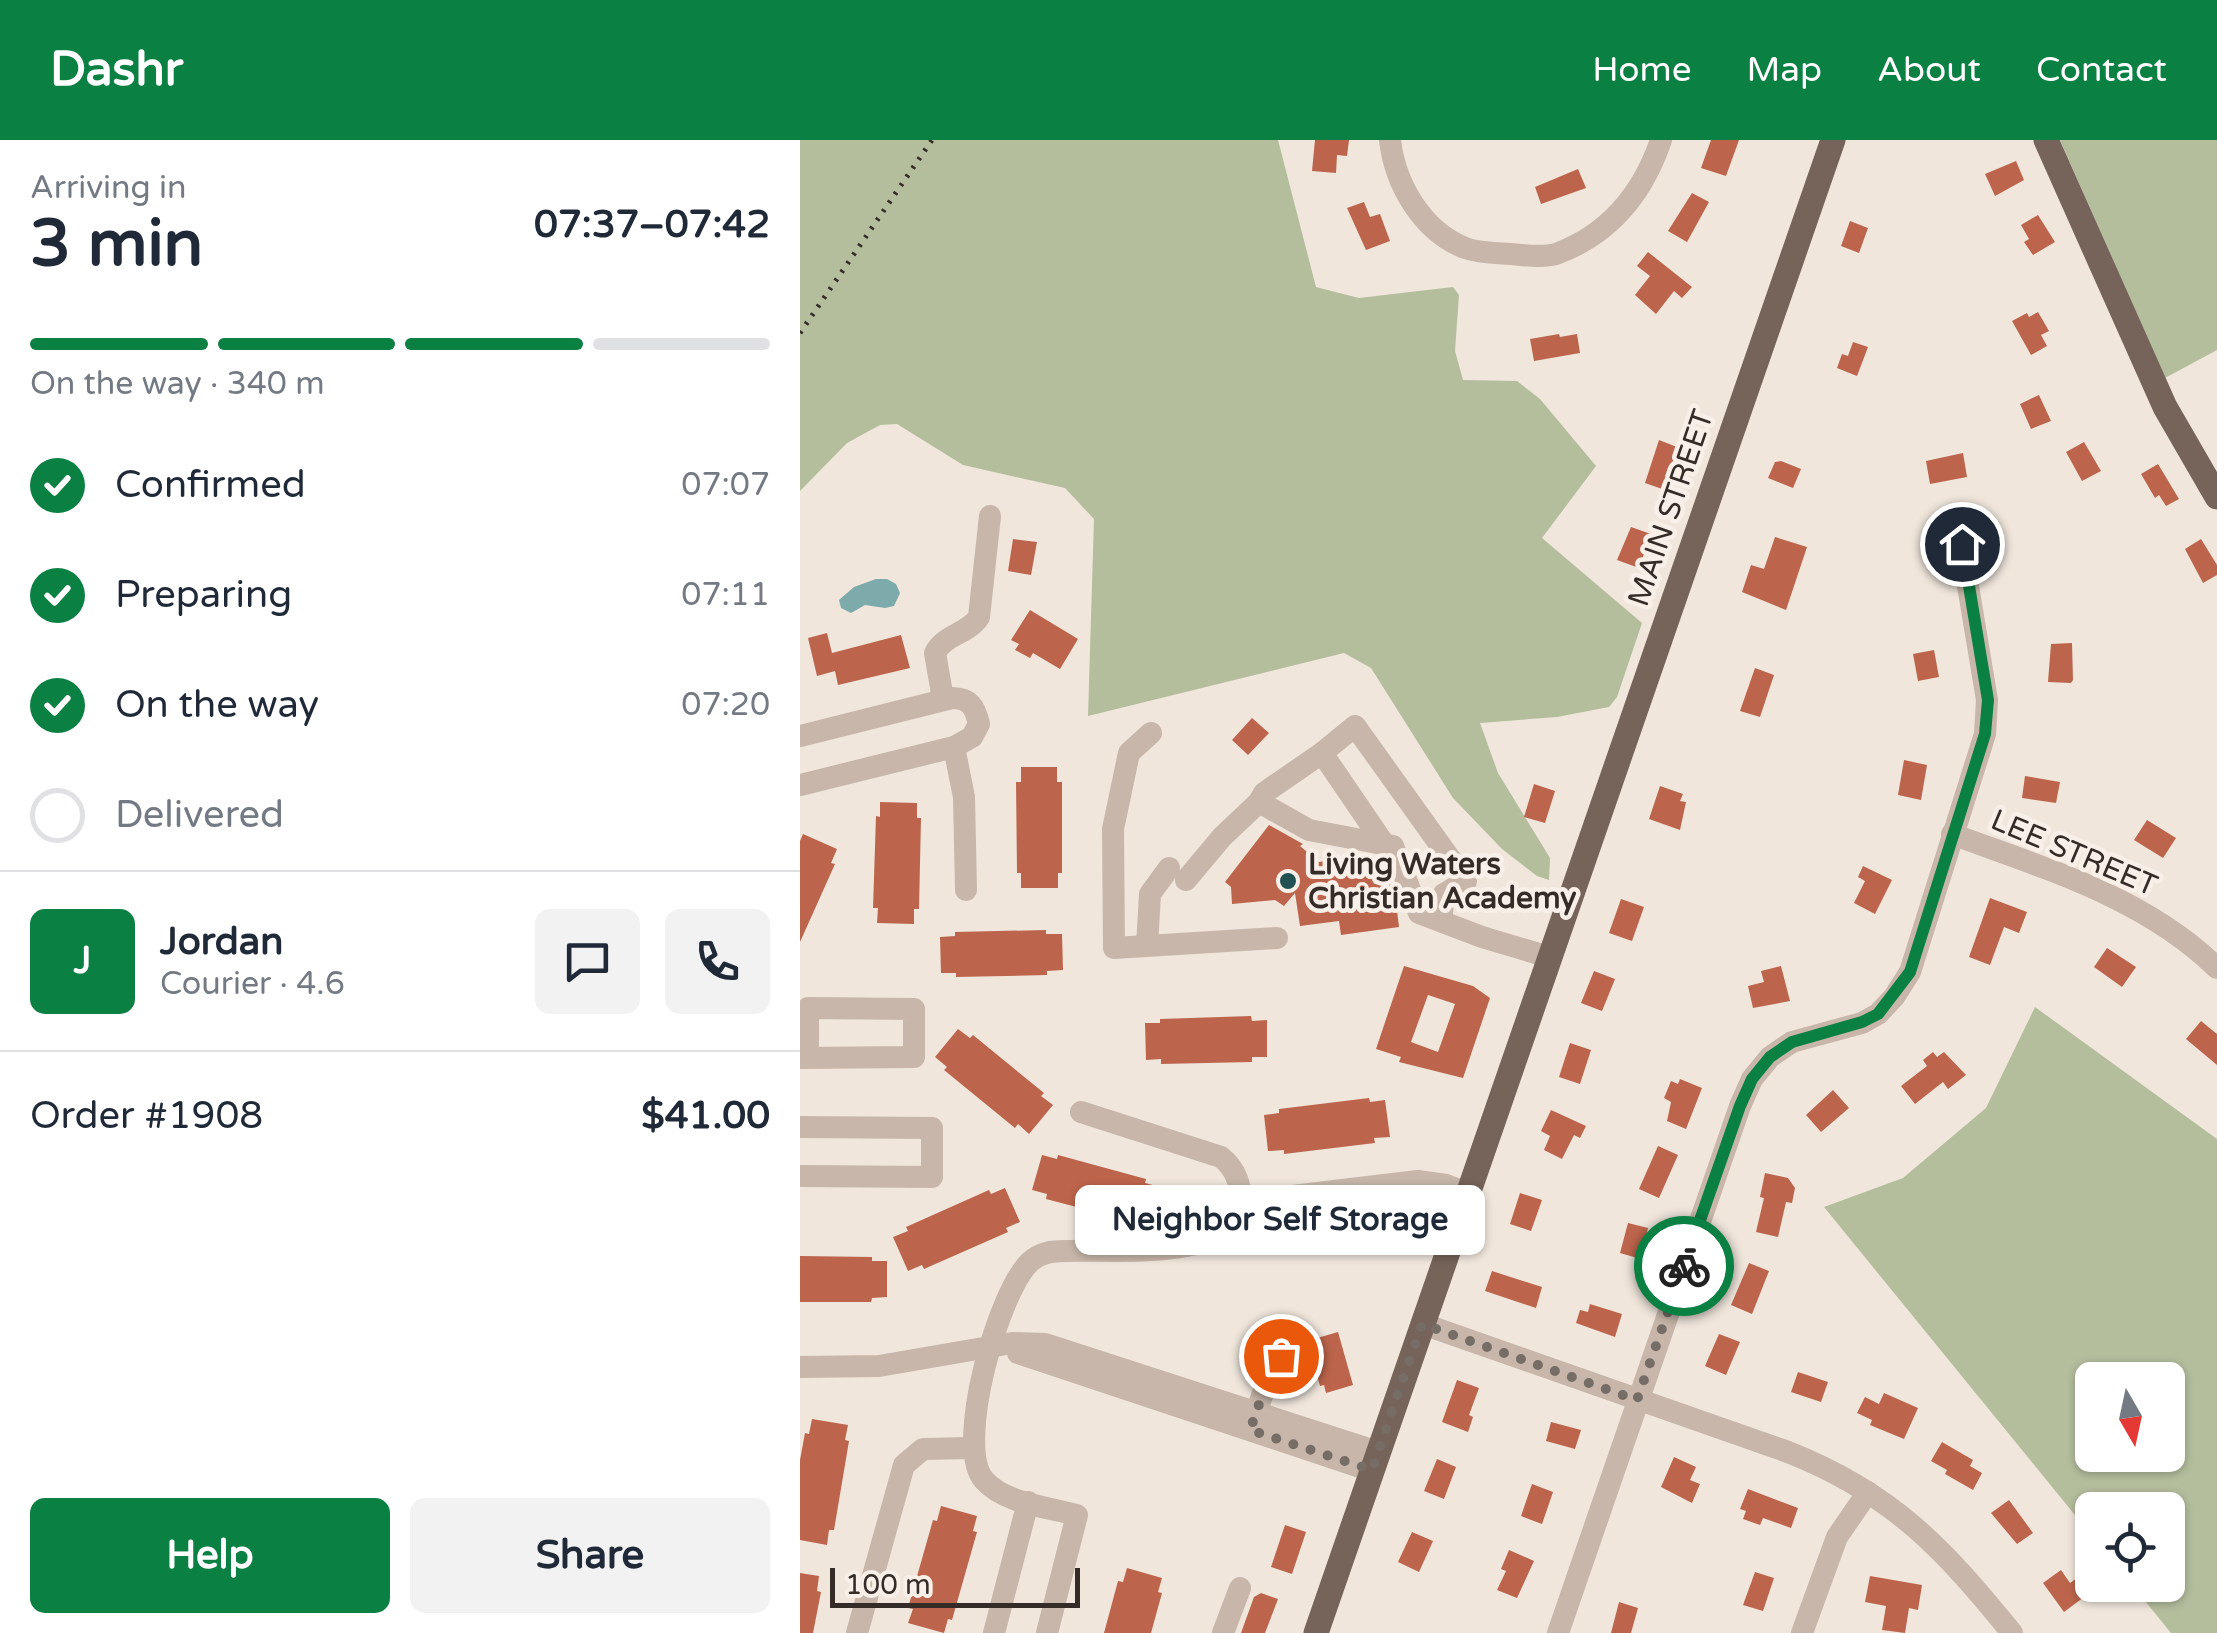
<!DOCTYPE html>
<meta charset="utf-8">
<style>
:root{--surface:#fff;--page:#f2f2f3;--text:#1f2937;--muted:#747a83;--line:#e0e1e3;--accent:#0b8043}
body{margin:0;font-family:"Varela Round",sans-serif;background:var(--page);color:var(--text);height:100vh;display:flex;flex-direction:column;font-size:38px;white-space:nowrap}
*{box-sizing:border-box;margin:0}
p{font-size:32px;color:var(--muted)}
.icon{flex:none;width:55px;height:55px;fill:none;stroke:currentColor;stroke-width:2;stroke-linecap:round;stroke-linejoin:round}
.map{position:relative;flex:1;overflow:hidden}
.panel{display:flex;flex-direction:column;background:var(--surface);width:800px}
.panel>*{flex:none}
.needle{width:65px;rotate:171deg}
.controls{position:absolute;left:1275px;top:1222px;display:grid;gap:20px}
.controls a{display:grid;place-items:center;width:110px;height:110px;border-radius:15px;background:var(--surface);box-shadow:0 2px 8px #0004;font-size:50px}
.scale{position:absolute;left:30px;bottom:25px;width:250px;box-sizing:border-box;padding-left:10px;border:5px solid #352c28;border-top:0;font-size:28px;line-height:35px;white-space:nowrap;color:#352c28;-webkit-text-stroke:8px #f8f0e8;paint-order:stroke}
.pin{position:absolute;display:grid;place-items:center;width:85px;height:85px;color:#fff;margin:-42px;border:5px solid #fff;border-radius:50%;box-shadow:0 2px 10px #0007}
.courier{position:absolute;display:grid;place-items:center;width:100px;height:100px;margin:-50px;border:8px solid #0b8043;border-radius:50%;background:#fff;color:#222;box-shadow:0 2px 12px #0007}
.bubble{position:absolute;height:70px;border-radius:15px;background:var(--surface);box-shadow:0 2px 8px #0004;font-size:32px;font-weight:700;line-height:70px;text-align:center}
.summary em{font-style:normal;font-weight:700}
.summary div{display:flex;flex-direction:column-reverse}
.summary{display:flex;align-items:center;justify-content:space-between;height:170px;padding:0 30px}
h1{font-size:65px;font-weight:700;line-height:75px}
.bar{display:grid;grid-template-columns:repeat(4,1fr);gap:15px 10px;align-content:center;height:120px;padding:0 30px}
.bar i{height:12px;border-radius:8px;background:var(--line)}
.bar .current{background:var(--accent)}
.bar p{grid-column:span 4}
.line{display:flex;align-items:center;gap:25px;padding:0 30px;border-top:2px solid var(--line)}
.line div{flex:1}
.round{display:grid;place-items:center;flex:none;width:105px;height:105px;border-radius:15px;background:var(--page)}
ol{padding:0 30px;list-style:none}
li{display:flex;align-items:center;gap:30px;height:110px}
li p{margin-inline-start:auto}
li .icon{padding:10px;border-radius:50%;background:var(--accent);color:#fff;stroke-width:4}
li:last-child{color:var(--muted)}
li i{width:55px;height:55px;border:5px solid var(--line);border-radius:50%}
.primary-button{display:flex;gap:20px;margin-top:auto;padding:20px 30px}
.primary-button a{flex:1;height:115px;border-radius:15px;background:var(--accent);color:#fff;font-size:40px;font-weight:700;line-height:115px;text-align:center}
.primary-button a+a{background:var(--page);color:var(--text)}
header{display:flex;align-items:center;gap:60px;box-sizing:border-box;height:140px;padding:0 50px;background:var(--accent);color:#fff}
header strong{font-size:48px}
nav{display:flex;gap:55px;margin-inline-start:auto;font-size:35px}
main{display:flex;flex:1;min-height:0}
.map>svg:first-child{display:block}
</style>
<header>
<strong>Dashr</strong>
<nav><a>Home</a><a>Map</a><a>About</a><a>Contact</a></nav>
</header>
<main>
<section class="panel">
<div class="summary"><div><h1>3 min</h1><p>Arriving in</p></div><em>07:37–07:42</em></div>
<div class="bar"><i class="current"></i><i class="current"></i><i class="current"></i><i></i><p>On the way · 340 m</p></div>
<ol>
<li><svg class="icon" aria-label="check" viewBox="0 0 24 24"><path d="M5 12l5 5 9-10"/></svg>Confirmed<p>07:07</p></li>
<li><svg class="icon" aria-label="check" viewBox="0 0 24 24"><path d="M5 12l5 5 9-10"/></svg>Preparing<p>07:11</p></li>
<li><svg class="icon" aria-label="check" viewBox="0 0 24 24"><path d="M5 12l5 5 9-10"/></svg>On the way<p>07:20</p></li>
<li><i></i>Delivered</li>
</ol>
<div class="line" style="height:180px"><b class="round" style="background:var(--accent);color:#fff">J</b><div><b>Jordan</b><p>Courier · 4.6</p></div><a class="round"><svg class="icon" aria-label="chat" viewBox="0 0 24 24"><path d="M4 5h16v11H9l-5 4z"/></svg></a><a class="round"><svg class="icon" aria-label="phone" viewBox="0 0 24 24"><path d="M5 4h4l2 5-3 2q2 4 5 5l2-3 5 2v4C11 20 4 13 5 4z"/></svg></a></div>
<div class="line" style="height:130px"><div>Order #1908</div><b>$41.00</b></div>
<div class="primary-button"><a>Help</a><a>Share</a></div>
</section>
<div class="map">
<svg width="1417" height="1493" viewBox="0 0 1417 1493">
<rect width="100%" height="100%" fill="#f0e6dc"/>
<!-- green -->
<g fill="#b4be9d" fill-rule="evenodd">
<path d="M0,0H478L516,147L559,158L653,147L659,155L655,211L663,240L717,241L740,259L796,326L742,398L842,483L817,557L809,567L757,577L680,583L698,633L750,718L749,740L737,736L702,709L653,658L571,528L544,513L288,576L294,379L265,348L163,325L97,284L80,285L47,303L0,351Z"/>
<path d="M1260,0H1417V210L1365,238Z"/>
<path d="M1235,867L1417,999V1493H1371L1332,1445H1368V1370H1292V1396L1024,1067L1103,1038L1186,968ZM1368,1240V1315H1292V1240Z"/>
</g>
<!-- water -->
<path fill="#7daaab" d="M76,439H87L96,444L100,453L94,466L85,468L65,465L51,473L41,468L39,460L54,447Z"/>
<!-- building -->
<g fill="#bd654c" fill-rule="evenodd">
<path d="M515,0H549L547,16L537,15L536,33L512,31Z"/>
<path d="M911,0H939L926,36L901,28Z"/>
<path d="M1216,21L1224,40L1195,56L1185,34Z"/>
<path d="M778,29L786,48L741,64L735,47Z"/>
<path d="M892,53L909,62L887,102L868,91Z"/>
<path d="M564,62L570,77L580,74L590,101L566,110L547,68Z"/>
<path d="M1238,75L1255,102L1233,115L1224,102L1229,99L1221,85Z"/>
<path d="M1050,81L1068,88L1059,113L1041,106Z"/>
<path d="M848,112L892,147L882,158L874,151L856,174L835,155L850,136L837,126Z"/>
<path d="M1238,172L1249,191L1241,195L1247,206L1231,215L1212,181L1227,173L1229,177Z"/>
<path d="M759,194L760,197L777,194L780,213L734,221L730,199Z"/>
<path d="M1053,202L1068,207L1057,236L1037,228L1042,214L1048,216Z"/>
<path d="M1239,255L1251,281L1231,289L1220,264Z"/>
<path d="M859,300L882,309L865,350L845,343Z"/>
<path d="M1284,302L1301,331L1282,341L1266,312Z"/>
<path d="M1163,313L1167,337L1130,344L1126,321Z"/>
<path d="M981,321L1001,329L993,348L968,338L975,322Z"/>
<path d="M1358,324L1379,359L1366,366L1359,355L1355,358L1341,334Z"/>
<path d="M831,387L851,394L839,428L817,420Z"/>
<path d="M975,397L1007,407L986,470L942,452L951,425L964,429Z"/>
<path d="M213,399L237,402L231,435L208,431Z"/>
<path d="M1401,399L1417,425V435L1403,443L1385,409Z"/>
<path d="M230,470L278,499L260,529L233,513L230,518L215,510L219,504L211,500Z"/>
<path d="M27,493L32,513L101,495L110,528L38,545L35,531L17,536L8,498Z"/>
<path d="M1272,503L1273,540L1271,543L1248,542L1251,504Z"/>
<path d="M1134,510L1139,537L1118,541L1113,514Z"/>
<path d="M955,528L974,535L960,577L940,571Z"/>
<path d="M452,578L469,593L448,615L432,600Z"/>
<path d="M1104,620L1127,625L1121,660L1098,655Z"/>
<path d="M221,627H257V642H262V733H258V748H221V733H217L216,642H221Z"/>
<path d="M1225,636L1260,642L1256,663L1222,658Z"/>
<path d="M734,644L755,651L745,683L724,677Z"/>
<path d="M860,646L883,654L880,661L886,662L880,690L849,679Z"/>
<path d="M80,662L117,663V678H121L119,769H114V784L77,783L78,768H73L76,676L80,677Z"/>
<path d="M1347,680L1376,698L1363,718L1334,700Z"/>
<path d="M469,685L503,704L500,706L519,722L562,715L582,719L595,754L599,787L541,795L539,781L500,786L495,753L484,766L475,760L432,764L431,747L425,742Z"/>
<path d="M3,694L37,709L31,723L35,724L0,802V701Z"/>
<path d="M1063,726L1092,740L1075,774L1054,763L1065,741L1058,737Z"/>
<path d="M1190,758L1227,772L1219,793L1204,787L1190,825L1169,817Z"/>
<path d="M821,759L844,767L832,801L809,793Z"/>
<path d="M246,790V794H262L263,830L247,831V835L156,837V833H141L140,797L155,796V792Z"/>
<path d="M1307,808L1336,827L1322,847L1294,827Z"/>
<path d="M604,826L673,846L690,858L663,938L599,922L601,917L576,909ZM628,855L655,864L638,912L611,902Z"/>
<path d="M981,826L990,861L953,868L948,846L964,842L961,831Z"/>
<path d="M794,831L815,839L802,871L781,863Z"/>
<path d="M451,876L452,881L467,880V917H452V922L361,924V919L346,920L345,883H360V879Z"/>
<path d="M1401,881L1417,894V925L1386,899Z"/>
<path d="M158,889L170,898L173,895L244,953L241,956L253,965L229,994L218,984L215,988L144,930L147,927L135,917Z"/>
<path d="M770,903L791,910L780,944L759,937Z"/>
<path d="M1133,912L1137,917L1144,912L1166,935L1148,949L1143,942L1115,964L1101,946L1127,926L1123,920Z"/>
<path d="M880,939L902,948L886,989L867,981L871,962L864,958L871,941L878,944Z"/>
<path d="M1033,950L1049,968L1021,992L1006,975Z"/>
<path d="M569,958L570,962L585,960L590,997L574,998L575,1003L484,1014V1010L468,1011L464,975L479,973V969Z"/>
<path d="M751,970L786,986L780,998L774,995L762,1019L744,1010L750,996L741,991Z"/>
<path d="M858,1006L878,1015L859,1058L839,1049Z"/>
<path d="M242,1015L257,1019L258,1015L346,1039L345,1043L360,1047L350,1082L335,1078L334,1082L246,1059L247,1054L232,1050Z"/>
<path d="M965,1033L988,1038L995,1048L992,1063L986,1062L978,1097L956,1092L964,1058L960,1057Z"/>
<path d="M205,1048L220,1082L206,1088L208,1092L124,1129L122,1125L108,1131L93,1097L108,1091L106,1087L189,1050L191,1054Z"/>
<path d="M720,1053L742,1060L731,1091L710,1084Z"/>
<path d="M828,1083L848,1088L841,1119L820,1113Z"/>
<path d="M0,1116L72,1117V1121H87V1157L72,1158L71,1162H0Z"/>
<path d="M949,1123L969,1131L952,1174L931,1165Z"/>
<path d="M692,1131L742,1147L736,1168L685,1151Z"/>
<path d="M790,1164L822,1174L815,1197L776,1183L780,1170L788,1172Z"/>
<path d="M538,1192L553,1245L526,1253L524,1245L520,1246L516,1232L520,1231L517,1222L520,1221L514,1199Z"/>
<path d="M919,1194L940,1202L926,1235L905,1226Z"/>
<path d="M998,1232L1028,1242L1021,1262L991,1252Z"/>
<path d="M657,1240L679,1248L669,1275L673,1277L668,1292L642,1282Z"/>
<path d="M1084,1253L1118,1268L1104,1299L1070,1285L1072,1280L1057,1273L1065,1257L1079,1264Z"/>
<path d="M12,1279L48,1285L45,1300L49,1301L34,1390H29L27,1405L0,1400V1320L5,1293L9,1294Z"/>
<path d="M751,1282L781,1290L775,1309L746,1301Z"/>
<path d="M1142,1302L1173,1320L1170,1326L1182,1333L1173,1350L1145,1334L1147,1330L1131,1321Z"/>
<path d="M874,1317L896,1327L890,1340L900,1344L892,1363L861,1347Z"/>
<path d="M637,1319L656,1327L644,1359L624,1351Z"/>
<path d="M732,1344L753,1352L742,1384L721,1376Z"/>
<path d="M948,1349L998,1368L991,1388L963,1378L960,1385L943,1379L946,1371L940,1369Z"/>
<path d="M1209,1360L1233,1393L1217,1404L1191,1373Z"/>
<path d="M141,1366L177,1376L173,1391L177,1392L152,1480L148,1479L144,1493L108,1483L113,1469L108,1468L133,1380L137,1381Z"/>
<path d="M485,1385L506,1392L492,1434L471,1427Z"/>
<path d="M612,1392L633,1401L619,1432L598,1422Z"/>
<path d="M709,1410L734,1421L717,1458L697,1450L706,1431L701,1429Z"/>
<path d="M327,1428L362,1438L358,1452L362,1453L351,1493H304L318,1441L323,1442Z"/>
<path d="M1261,1430L1270,1443L1277,1438L1288,1454L1264,1472L1243,1443Z"/>
<path d="M955,1432L974,1438L963,1471L943,1465Z"/>
<path d="M0,1433L19,1436L17,1451L21,1452L13,1493H0Z"/>
<path d="M1070,1436L1122,1445L1118,1470L1109,1468L1105,1493L1082,1490L1086,1466L1065,1462Z"/>
<path d="M461,1453L478,1459L465,1493H441L454,1457Z"/>
<path d="M819,1462L838,1468L831,1493H811Z"/>
</g>
<g fill="none" stroke-linecap="round" stroke-linejoin="round">
<!-- minor -->
<g stroke="#c7b6a9" stroke-width="22">
<path d="M590,0C595,44 622,91 665,108C679,113 695,113 710,114C724,115 742,118 756,114C810,94 843,53 861,0"/>
<path d="M143,559L135,513C145,494 168,494 179,477L190,376"/>
<path d="M351,593L329,613L313,689L314,808L477,798"/>
<path d="M0,596L152,558C170,558 175,567 179,584L172,597L154,607L0,645"/>
<path d="M154,607L164,657L166,750"/>
<path d="M459,662L509,690L593,706L619,773L682,797L749,817"/>
<path d="M1152,694C1246,729 1344,757 1417,828"/>
<path d="M582,701L522,613L555,586L666,741L644,754L641,781"/>
<path d="M386,740L422,697L459,662L464,653L522,613"/>
<path d="M347,806L350,754L369,728"/>
<path d="M0,918L114,917V869L8,868V916"/>
<path d="M0,987L132,988V1037L0,1036"/>
<path d="M441,1062L618,1041L646,1045L668,1053"/>
<path d="M623,1184L988,1312C1092,1353 1143,1408 1212,1493"/>
<path d="M218,1213L572,1331"/>
<path d="M0,1227L79,1226L212,1203L245,1204L578,1312"/>
<path d="M451,1287L463,1253L481,1216L455,1203"/>
<path d="M57,1493L104,1325L123,1309L172,1308"/>
<path d="M194,1493L228,1362"/>
<path d="M247,1493L277,1375C249,1367 205,1364 184,1340C154,1306 199,1150 230,1122C236,1116 242,1114 250,1112C296,1106 432,1127 440,1065C442,1046 436,1029 421,1017L281,972"/>
<path d="M423,1493L440,1448"/>
<path d="M758,1493L940,966L952,939L970,917L992,902L1062,883L1078,874L1094,857L1110,832L1185,594L1187,560L1161,404"/>
<path d="M1002,1493L1037,1397L1068,1352"/>
</g>
<!-- major -->
<g stroke="#76635a" stroke-width="25">
<path d="M1246,0L1365,267L1417,357"/>
<path d="M516,1493L1033,0"/>
</g>
<!-- rail -->
<path stroke="#352c28" stroke-width="5" stroke-dasharray="2.5 8" stroke-linecap="butt" d="M0,193L132,0"/>
</g>
<g fill="none" stroke-linecap="round" stroke-linejoin="round">
<!-- done -->
<path stroke="#766d67" stroke-width="10" stroke-dasharray="0 18" d="M481,1216L463,1253L450,1290L572,1330L622,1184L837,1260L884,1126"/>
<!-- route -->
<path stroke="#0b8043" stroke-width="12" d="M884,1126L940,966L952,939L970,917L992,902L1062,882L1078,874L1110,832L1185,594L1188,560L1162,404"/>
</g>
<!-- markers -->
<circle fill="#215153" stroke="#f8f0e8" stroke-width="4" cx="488" cy="741" r="10"/>
<g text-anchor="middle" dominant-baseline="central" stroke-width="9" stroke-linejoin="round" paint-order="stroke">
<!-- street labels -->
<g font-size="30" fill="#352c28" stroke="#f8f0e8">
<text transform="translate(871 368) rotate(-71)">MAIN STREET</text>
<text transform="translate(1274 713) rotate(23)">LEE STREET</text>
</g>
<!-- poi labels -->
<g font-size="30" font-weight="bold" fill="#352c28" stroke="#f8f0e8" text-anchor="start">
<text x="508" y="724">Living Waters<tspan x="508" dy="34">Christian Academy</tspan></text>
</g>
</g>
</svg>
<div class="controls">
<a><svg class="needle" viewBox="-14 -14 28 28"><path d="M0-13l5 13h-10z" fill="#e53935"/><path d="M0 13l5-13h-10z" fill="#747a83"/></svg></a>
<a><svg class="icon" aria-label="locate" viewBox="0 0 24 24"><circle cx="12" cy="12" r="6"/><path d="M12 2v4M12 18v4M2 12h4M18 12h4"/></svg></a>
</div>
<div class="scale">100 m</div>
<div class="pin" style="left:481px;top:1216px;background:#ea580c"><svg class="icon" aria-label="bag" viewBox="0 0 24 24"><path d="M5 8h14l-1 12H6zM9 8a3 3 0 0 1 6 0"/></svg></div>
<div class="pin" style="left:1162px;top:404px;background:#1f2937"><svg class="icon" aria-label="home" viewBox="0 0 24 24"><path d="M3 11l9-7 9 7M6 9v11h12V9"/></svg></div>
<div class="courier" style="left:884px;top:1126px"><svg class="icon" aria-label="bike" viewBox="0 0 24 24"><circle cx="6" cy="16" r="4"/><circle cx="18" cy="16" r="4"/><path d="M6 16l4-8h5l3 8M10 8l3 8H6M13 5h3"/></svg></div>
<div class="bubble" style="left:275px;top:1045px;width:410px">Neighbor Self Storage</div>
</div>
</main>
